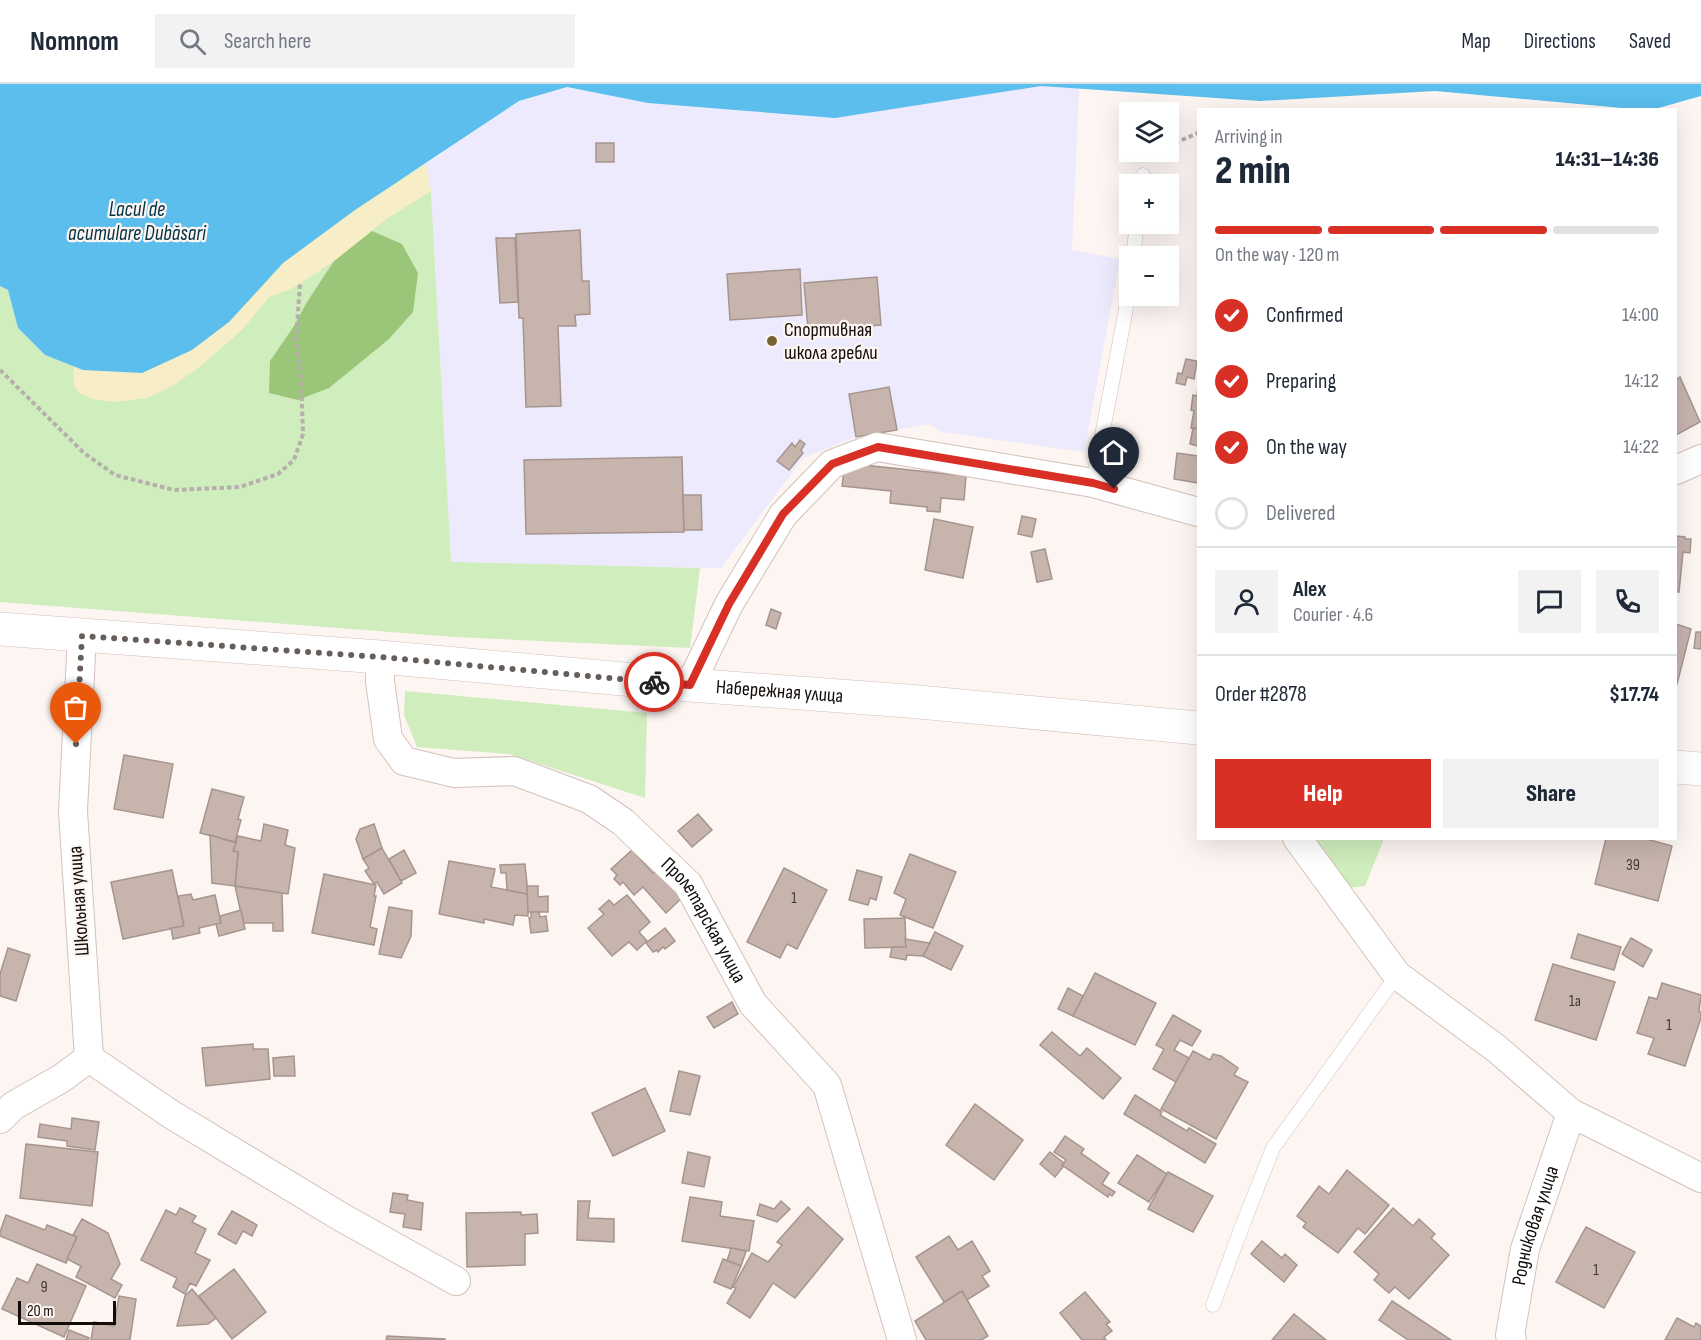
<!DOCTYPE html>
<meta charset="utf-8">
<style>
:root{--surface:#fff;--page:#f2f2f3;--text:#1f2937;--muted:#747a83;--line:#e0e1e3;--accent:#d93025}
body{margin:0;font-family:"Sofia Sans Condensed",sans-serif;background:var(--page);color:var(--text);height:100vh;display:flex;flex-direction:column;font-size:22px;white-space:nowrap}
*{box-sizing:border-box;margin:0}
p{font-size:20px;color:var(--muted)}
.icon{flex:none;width:33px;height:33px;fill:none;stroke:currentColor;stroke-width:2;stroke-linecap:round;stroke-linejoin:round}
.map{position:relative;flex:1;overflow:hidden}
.drawer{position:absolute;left:1197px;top:24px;width:480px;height:732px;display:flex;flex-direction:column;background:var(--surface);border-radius:0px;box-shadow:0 6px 24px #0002}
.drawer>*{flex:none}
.tools{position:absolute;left:1119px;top:18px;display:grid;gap:12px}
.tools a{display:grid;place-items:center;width:60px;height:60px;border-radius:0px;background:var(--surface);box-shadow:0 6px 24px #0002;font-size:30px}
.scale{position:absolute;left:18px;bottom:15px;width:98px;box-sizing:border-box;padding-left:6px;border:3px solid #130d0a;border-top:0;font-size:16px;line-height:21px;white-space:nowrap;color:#130d0a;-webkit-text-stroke:4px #fcf5f2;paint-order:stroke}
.pin{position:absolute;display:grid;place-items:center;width:51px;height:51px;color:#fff;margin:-62px -26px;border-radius:50% 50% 50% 0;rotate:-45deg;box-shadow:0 0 6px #0007}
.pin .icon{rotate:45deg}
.courier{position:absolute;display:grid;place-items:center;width:60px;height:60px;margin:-30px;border:4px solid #d93025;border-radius:50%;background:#fff;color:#222;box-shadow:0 2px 8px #0007}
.summary em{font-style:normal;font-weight:800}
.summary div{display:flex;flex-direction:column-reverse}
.summary{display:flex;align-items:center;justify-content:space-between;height:102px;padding:0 18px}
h1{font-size:39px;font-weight:800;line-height:45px}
.bar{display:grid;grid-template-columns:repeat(4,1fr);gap:9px 6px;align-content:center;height:72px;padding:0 18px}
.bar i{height:8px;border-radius:4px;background:var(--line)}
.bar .active{background:var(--accent)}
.bar p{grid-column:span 4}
.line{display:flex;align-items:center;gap:15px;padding:0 18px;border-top:2px solid var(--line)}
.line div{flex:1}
.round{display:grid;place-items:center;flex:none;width:63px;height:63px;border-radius:0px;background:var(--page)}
ol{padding:0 18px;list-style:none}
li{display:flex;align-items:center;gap:18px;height:66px}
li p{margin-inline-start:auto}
li .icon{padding:6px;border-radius:50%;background:var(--accent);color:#fff;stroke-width:4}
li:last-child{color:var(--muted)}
li i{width:33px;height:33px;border:3px solid var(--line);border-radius:50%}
.cta{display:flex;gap:12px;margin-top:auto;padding:12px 18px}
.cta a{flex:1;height:69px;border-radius:0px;background:var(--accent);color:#fff;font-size:24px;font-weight:800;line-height:69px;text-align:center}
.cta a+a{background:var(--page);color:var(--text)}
header{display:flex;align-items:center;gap:36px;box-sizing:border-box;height:84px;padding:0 30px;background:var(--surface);border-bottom:2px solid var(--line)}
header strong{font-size:28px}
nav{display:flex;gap:33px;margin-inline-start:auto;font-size:21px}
.search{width:420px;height:54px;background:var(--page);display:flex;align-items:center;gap:15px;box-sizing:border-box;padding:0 21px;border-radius:0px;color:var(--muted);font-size:22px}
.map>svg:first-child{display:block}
</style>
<header>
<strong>Nomnom</strong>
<div class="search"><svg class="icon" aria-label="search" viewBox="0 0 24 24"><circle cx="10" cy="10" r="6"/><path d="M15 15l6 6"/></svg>Search here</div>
<nav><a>Map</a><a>Directions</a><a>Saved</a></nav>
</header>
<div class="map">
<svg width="1701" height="1256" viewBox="0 0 1701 1256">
<rect width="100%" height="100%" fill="#fcf5f2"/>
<!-- education -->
<path fill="#eceafc" d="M1041,2L1079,4L1072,166L1120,175L1084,368L942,348L929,340L856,353L803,374L721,484L451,479L431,107L426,80L519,17L567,3L648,19Z"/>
<!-- green -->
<g fill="#d0edbd">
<path d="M426,80L431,107L451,478L700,484L690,564L455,553L0,518V202L8,206L18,244L45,271L83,286Z"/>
<path d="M405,607L647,629L645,714L509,670L417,663L404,631Z"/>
<path d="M1310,755H1384L1365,802L1346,804Z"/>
</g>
<!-- forest -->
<path fill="#9bc679" d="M372,147L402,160L418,189L413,228L389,255L329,304L298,316L269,309L270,277L294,242L307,218L334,177Z"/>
<!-- sand -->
<path fill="#f7edc7" d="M426,80L431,107L385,136L334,177L300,200L291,205L269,213L242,246L202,281L174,301L148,314L115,318L92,315L79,309L74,302L73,282L83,286L229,238L283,179L355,126Z"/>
<!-- water -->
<path fill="#5bbeec" d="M0,0H1701V12L1655,25L1644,26L1435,7L1260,17L1041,2L835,34L648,19L567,3L519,17L355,126L283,179L229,238L192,266L142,289L83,286L45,271L18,244L8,206L0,202Z"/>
<!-- building -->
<g fill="#c6b4ad" stroke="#a6958e" stroke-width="1.5">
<rect x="596" y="59" width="18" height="19"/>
<path d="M580,146L582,197H589L590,230L575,231L576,242H558L561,322L526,323L523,234H519L516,150Z"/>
<path d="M496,154H515L518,218L500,219Z"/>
<path d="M800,185L802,231L730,236L727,190Z"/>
<path d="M877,193L881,241L808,246L804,199Z"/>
<path d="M1186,275L1197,277L1194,295L1187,293L1185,301L1176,299L1178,289L1182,290Z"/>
<path d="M1680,293L1700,338L1676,351V296Z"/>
<path d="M1198,302V345L1191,344L1194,327L1191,326L1193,311L1197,312Z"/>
<path d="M889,303L897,346L856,353L849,310Z"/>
<path d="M1193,344L1198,345V362L1190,360Z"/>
<path d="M800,356L805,360L801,366L803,369L789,386L777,377L792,359L795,363Z"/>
<path d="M1177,369L1198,372V399L1174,395Z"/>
<path d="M682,373L684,448L526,450L524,376Z"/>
<path d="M845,379L966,392L964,416L941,414L940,428L927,427V423L890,419L891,407L842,402Z"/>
<path d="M683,411H701L702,446H684Z"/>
<path d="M1022,432L1036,435L1032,453L1018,450Z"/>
<path d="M934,435L973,443L963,494L925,486Z"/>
<path d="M1676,452L1685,453V455H1691L1690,469L1683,468L1679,508H1676Z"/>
<path d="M1045,465L1052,495L1037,498L1031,468Z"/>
<path d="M771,525L781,529L776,545L766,541Z"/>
<path d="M1676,540L1691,545L1677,600H1676Z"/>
<path d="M1696,548H1701V565L1694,564Z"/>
<path d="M124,671L173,680L163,734L114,725Z"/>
<path d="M212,705L244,713L238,735L241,736L235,758L200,749Z"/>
<path d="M698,730L712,746L692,763L678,747Z"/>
<path d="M264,740L288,746L285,761L295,764L288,810L235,802L238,768L233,767L238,752L261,757Z"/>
<path d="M374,740L382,764L363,775L356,755L360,745Z"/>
<path d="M210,751L236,759L233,767L238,768L235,802L212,799Z"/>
<path d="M1606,754H1643L1672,762L1658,817L1595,800Z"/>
<path d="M382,764L402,799L384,810L377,798L374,800L365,787L369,784L363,775Z"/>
<path d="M404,766L416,789L401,797L389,775Z"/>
<path d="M632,766L653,789L660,782L686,810L666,829L643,803L634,811L623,798L620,801L614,795L617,791L611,785Z"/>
<path d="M910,770L956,788L933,844L900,831L906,815L894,809Z"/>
<path d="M449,777L495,785L491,803L528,810V832L515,831L513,841L484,835V839L439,830Z"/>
<path d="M525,780L528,810L507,806L506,789H501L500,781Z"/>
<path d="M784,784L827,806L797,865L787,860L780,874L747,858Z"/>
<path d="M172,786L184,842L123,855L111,798Z"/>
<path d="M857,786L882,793L876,816L870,814L868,821L849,816Z"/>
<path d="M324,790L376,801L374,812H376L370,843L377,845L374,861L312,849Z"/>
<path d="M235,802L282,809L283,847H273V839H243Z"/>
<path d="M527,802H538V813L548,812V828H528Z"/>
<path d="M191,810L193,816L215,811L221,839L199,844L200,849L173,855L171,844L184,842L178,812Z"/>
<path d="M627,811L650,838L639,848L647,857L637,866L629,858L612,872L588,844L604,830L599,825L609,816L614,821Z"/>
<path d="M389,823L412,827L411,852L401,874L379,870Z"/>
<path d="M241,826L245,845L219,852L216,840L221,839L220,832Z"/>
<path d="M531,828H539L540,833L546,832L548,847L531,849L529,834H531Z"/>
<path d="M905,834L906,863L865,864L864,835Z"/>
<path d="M665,844L675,857L665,865L663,863L658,868L657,866L653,868L646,859Z"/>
<path d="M935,848L963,862L951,886L923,872Z"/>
<path d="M1578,850L1621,863L1614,886L1571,874Z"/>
<path d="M1631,854L1652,866L1643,883L1622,870Z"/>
<path d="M905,855L930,859L923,872L907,871L906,876L890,873L892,863H906Z"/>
<path d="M8,864L30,871L16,917L0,912V890Z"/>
<path d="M1553,880L1615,898L1596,956L1535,936Z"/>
<path d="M1095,889L1156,919L1135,961L1073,932Z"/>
<path d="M1662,899L1701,911L1699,927L1701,928V934L1685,982L1648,970L1654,954L1637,949L1649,913L1657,915Z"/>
<path d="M1068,904L1083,912L1073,932L1058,925Z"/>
<path d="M732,918L738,930L714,944L707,933Z"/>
<path d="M1173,931L1201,947L1192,962L1180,956L1174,966L1189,974L1176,998L1153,985L1164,965L1156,961Z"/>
<path d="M1052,948L1080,972L1087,964L1121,994L1103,1015L1040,961Z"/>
<path d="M253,960V965H268L270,995L206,1002L202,964Z"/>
<path d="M1193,967L1210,976L1213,970L1221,972L1238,984L1234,991L1248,998L1216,1055L1161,1025Z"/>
<path d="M294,972L295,992H274L273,974Z"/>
<path d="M679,987L700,992L690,1031L670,1027Z"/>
<path d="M645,1004L665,1047L613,1072L592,1029Z"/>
<path d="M1135,1011L1162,1028L1160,1031L1187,1047L1189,1044L1216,1060L1205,1079L1124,1030Z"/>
<path d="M975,1020L1023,1056L994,1096L946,1061Z"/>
<path d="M72,1034L99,1038L95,1066L67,1062V1057L38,1053L40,1040L71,1045Z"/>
<path d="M1065,1052L1084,1065L1081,1069L1109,1089L1102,1100L1115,1108L1112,1112L1109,1110L1108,1113L1062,1081L1066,1076L1054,1068Z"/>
<path d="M26,1060L98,1068L92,1122L20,1114Z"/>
<path d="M688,1068L710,1073L704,1103L682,1099Z"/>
<path d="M1050,1068L1064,1079L1062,1081L1063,1083L1055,1093L1040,1080Z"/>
<path d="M1137,1071L1167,1090L1149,1118L1118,1099Z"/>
<path d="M1347,1086L1389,1121L1365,1150L1358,1144L1338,1169L1303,1143L1306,1139L1297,1132L1319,1102L1329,1110Z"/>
<path d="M1168,1088L1213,1112L1193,1148L1148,1125Z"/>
<path d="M393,1109L408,1111L407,1116L423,1119L421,1146L403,1143L405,1130L390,1128Z"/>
<path d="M690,1113L722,1118L720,1132L754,1137L749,1167L682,1157Z"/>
<path d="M578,1117H590L588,1134L614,1135V1158L577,1156Z"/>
<path d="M781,1117L790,1125L777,1138L757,1131L760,1120L774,1125Z"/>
<path d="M808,1123L843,1155L795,1214L773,1199L750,1234L727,1219L736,1204L733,1203L752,1169L768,1178L782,1161L777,1158Z"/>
<path d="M180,1124L196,1132L192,1138L206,1145L195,1169L210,1176L196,1202L190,1199L185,1210L173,1203L177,1194L141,1176L166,1126L176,1131Z"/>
<path d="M1393,1124L1413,1142L1419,1135L1435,1150L1431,1154L1449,1171L1409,1215L1395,1203L1389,1209L1374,1196L1379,1190L1354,1168Z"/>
<path d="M232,1127L257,1141L252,1152L243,1147L236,1160L218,1150Z"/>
<path d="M521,1128V1131L537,1130L538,1149L525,1150V1181L467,1183L466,1129Z"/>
<path d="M6,1131L45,1146L47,1141L77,1153L66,1179L0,1152V1148Z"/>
<path d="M82,1135L108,1149L120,1180L111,1195L122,1201L115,1214L76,1193L81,1182L67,1175L77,1153L73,1151Z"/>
<path d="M1586,1143L1635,1168L1604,1224L1556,1198Z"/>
<path d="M949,1152L958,1166L972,1157L990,1187L982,1192L989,1202L967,1216L962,1207L944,1218L916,1173Z"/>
<path d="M1262,1157L1282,1174L1285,1170L1297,1181L1284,1198L1251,1170Z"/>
<path d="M731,1164L746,1167L741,1182L727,1177Z"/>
<path d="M723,1175L741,1182L731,1205L714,1198Z"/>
<path d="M37,1180L86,1202L64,1253L2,1225L17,1194L28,1199Z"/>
<path d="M234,1185L266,1228L232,1255L199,1212Z"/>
<path d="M192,1205L216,1234L208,1240L177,1242L185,1212Z"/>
<path d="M962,1207L988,1252L981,1256H926L915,1237Z"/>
<path d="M1085,1208L1110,1238L1106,1240L1112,1247L1104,1253L1106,1256H1082L1060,1229Z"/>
<path d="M119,1212L136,1215L130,1256H91L94,1238L114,1242Z"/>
<path d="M1392,1217L1451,1256H1408L1379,1236Z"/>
<path d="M1294,1230L1326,1256H1272Z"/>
<path d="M1677,1234L1694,1243L1696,1239L1701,1242V1256H1665Z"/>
<path d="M69,1246L89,1254L88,1256H66Z"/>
<path d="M387,1252L445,1255V1256H386Z"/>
</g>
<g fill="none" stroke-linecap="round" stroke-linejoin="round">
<defs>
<g id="service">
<path d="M1142,100L1143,91"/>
<path d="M1133,172L1137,140"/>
<path d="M1093,399L1125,230L1130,198"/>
<path d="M1213,1221L1243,1140L1273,1064L1397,891"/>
</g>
<g id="minor">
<path d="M1676,386L1701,375"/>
<path id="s1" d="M380,573V597L388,655L404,677L454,689L514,687L589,715L623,738L688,800L753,920L827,1001L902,1256"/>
<path d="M690,601L729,520L783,431L832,380L877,363L1093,399L1198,428"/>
<path d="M1297,754L1397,891L1497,965L1571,1029L1701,1094"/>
<path d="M89,974L169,1029L341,1133L456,1197"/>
<path d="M0,1035L13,1022L62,994L89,974L73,727L82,552"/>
<path id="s2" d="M1512,1256L1510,1251L1525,1165L1571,1029"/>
</g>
<g id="tertiary">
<path id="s3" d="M0,545L380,573L690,601L908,617L1198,644"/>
<path d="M1676,683L1701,685"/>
</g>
</defs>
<!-- service casing -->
<use href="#service" stroke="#d3c1ba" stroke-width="15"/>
<!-- minor casing -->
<use href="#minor" stroke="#d3c1ba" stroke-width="30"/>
<!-- tertiary casing -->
<use href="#tertiary" stroke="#d3c1ba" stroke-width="34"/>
<!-- path -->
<g stroke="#b6afac" stroke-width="4" stroke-dasharray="4.5 3" stroke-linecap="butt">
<path d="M1168,62L1198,49"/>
<path d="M1157,75L1163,68"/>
<path d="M0,286L84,369L115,391L174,406L240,403L278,390L294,376L303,350L301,295L296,256L300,200"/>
</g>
<!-- service -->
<use href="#service" stroke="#fff" stroke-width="14"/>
<!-- minor -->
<use href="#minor" stroke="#fff" stroke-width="28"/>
<!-- tertiary -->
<use href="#tertiary" stroke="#fff" stroke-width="33"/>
</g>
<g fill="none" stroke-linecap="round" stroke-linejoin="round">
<!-- done -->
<path stroke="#655e5b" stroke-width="6" stroke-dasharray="0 10.8" d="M76,660L82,552L380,573L654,598"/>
<!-- route -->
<path stroke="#d93025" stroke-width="8" d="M654,598L690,601L729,520L783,430L832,380L878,363L1093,399L1114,405"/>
</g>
<!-- markers -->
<circle fill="#766332" stroke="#fcf5f2" stroke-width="2" cx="772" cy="257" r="6"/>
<g text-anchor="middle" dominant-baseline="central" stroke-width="4.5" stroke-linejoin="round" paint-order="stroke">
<!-- number labels -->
<g font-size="16" fill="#403733">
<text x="1633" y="781">39</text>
<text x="794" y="814">1</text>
<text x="1575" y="917">1а</text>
<text x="1669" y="941">1</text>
<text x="1596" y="1186">1</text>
<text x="44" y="1203">9</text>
</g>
<!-- poi labels -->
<g font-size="20" fill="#130d0a" stroke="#fcf5f2" text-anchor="start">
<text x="784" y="246">Спортивная<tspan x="784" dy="23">школа гребли</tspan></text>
</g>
<!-- street labels -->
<g font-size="20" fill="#130d0a" stroke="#fcf5f2">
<text stroke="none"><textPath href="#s3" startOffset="782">Набережная улица</textPath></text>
<text transform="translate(79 817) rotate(-94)">Школьная улица</text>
<text stroke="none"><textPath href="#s1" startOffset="471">Пролетарская улица</textPath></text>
<text stroke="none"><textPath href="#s2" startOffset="118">Родниковая улица</textPath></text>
</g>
<!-- water labels -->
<g font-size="21" font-style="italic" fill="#023143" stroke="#fcf5f2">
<text x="137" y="125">Lacul de<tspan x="137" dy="24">acumulare Dubăsari</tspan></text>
</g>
</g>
</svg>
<div class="tools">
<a><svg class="icon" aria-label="layers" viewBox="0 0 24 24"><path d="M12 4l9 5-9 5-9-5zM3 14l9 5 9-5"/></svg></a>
<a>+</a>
<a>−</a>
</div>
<div class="scale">20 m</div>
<div class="pin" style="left:76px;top:660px;background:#ea580c"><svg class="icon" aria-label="bag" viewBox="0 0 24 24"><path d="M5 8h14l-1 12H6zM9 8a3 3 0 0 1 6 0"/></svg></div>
<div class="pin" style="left:1114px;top:405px;background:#1f2937"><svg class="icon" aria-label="home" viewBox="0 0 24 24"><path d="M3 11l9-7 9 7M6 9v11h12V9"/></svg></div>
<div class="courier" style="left:654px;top:598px"><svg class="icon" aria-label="bike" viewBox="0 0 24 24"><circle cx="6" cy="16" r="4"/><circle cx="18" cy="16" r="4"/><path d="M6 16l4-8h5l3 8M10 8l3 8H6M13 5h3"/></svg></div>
<section class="drawer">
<div class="summary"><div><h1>2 min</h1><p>Arriving in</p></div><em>14:31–14:36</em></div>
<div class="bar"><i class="active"></i><i class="active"></i><i class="active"></i><i></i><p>On the way · 120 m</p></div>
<ol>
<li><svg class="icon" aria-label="check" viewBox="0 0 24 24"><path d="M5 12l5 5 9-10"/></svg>Confirmed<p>14:00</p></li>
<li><svg class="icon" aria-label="check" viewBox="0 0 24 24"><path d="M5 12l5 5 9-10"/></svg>Preparing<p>14:12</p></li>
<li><svg class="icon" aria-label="check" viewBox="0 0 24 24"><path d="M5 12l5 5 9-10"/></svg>On the way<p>14:22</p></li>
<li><i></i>Delivered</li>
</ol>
<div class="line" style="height:108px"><a class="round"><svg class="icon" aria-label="person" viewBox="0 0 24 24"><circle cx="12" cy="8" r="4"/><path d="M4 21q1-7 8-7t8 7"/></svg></a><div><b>Alex</b><p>Courier · 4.6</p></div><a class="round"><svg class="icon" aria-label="chat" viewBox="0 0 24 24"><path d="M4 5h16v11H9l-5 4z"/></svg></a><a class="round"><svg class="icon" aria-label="phone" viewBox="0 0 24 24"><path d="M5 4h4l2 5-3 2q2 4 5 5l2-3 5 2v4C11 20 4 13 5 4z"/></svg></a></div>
<div class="line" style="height:78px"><div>Order #2878</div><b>$17.74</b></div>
<div class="cta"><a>Help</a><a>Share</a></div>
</section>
</div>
